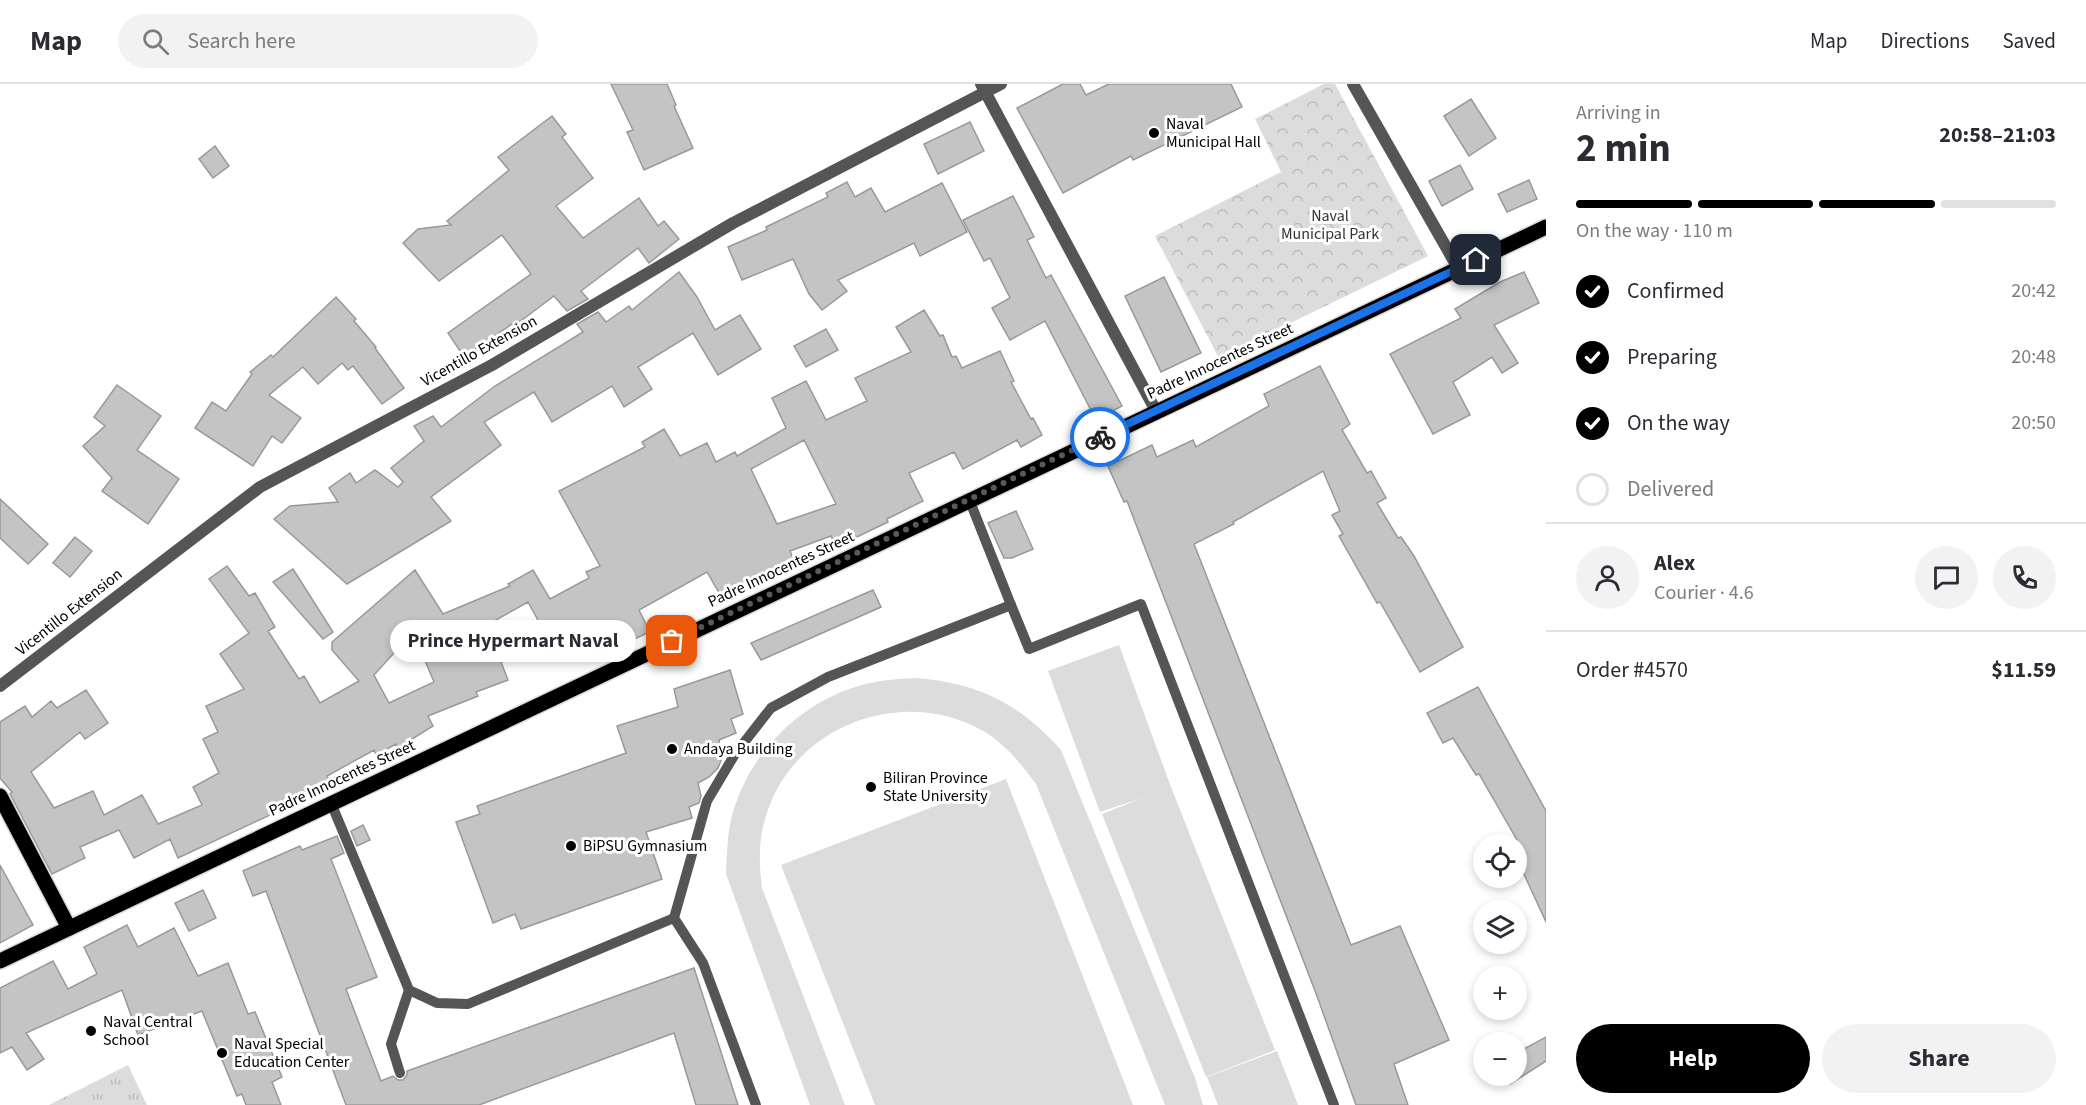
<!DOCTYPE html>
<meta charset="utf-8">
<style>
:root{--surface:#fff;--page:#f2f2f3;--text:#2b2b33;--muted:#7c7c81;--line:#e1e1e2;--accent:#000}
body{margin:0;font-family:"Source Sans 3",sans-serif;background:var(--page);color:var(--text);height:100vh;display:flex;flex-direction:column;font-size:22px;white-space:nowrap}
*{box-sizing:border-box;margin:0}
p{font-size:20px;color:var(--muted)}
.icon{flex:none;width:33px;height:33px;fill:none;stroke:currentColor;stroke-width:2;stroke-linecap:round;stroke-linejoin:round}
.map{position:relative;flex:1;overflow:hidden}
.drawer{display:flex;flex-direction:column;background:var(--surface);width:540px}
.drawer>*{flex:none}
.controls{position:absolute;left:1473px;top:750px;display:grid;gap:12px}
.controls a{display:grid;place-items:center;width:54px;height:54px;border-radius:50%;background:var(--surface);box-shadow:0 3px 9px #0003;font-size:30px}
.pin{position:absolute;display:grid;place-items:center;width:51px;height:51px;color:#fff;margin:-26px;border-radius:12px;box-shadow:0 3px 9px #0006}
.courier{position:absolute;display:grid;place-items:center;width:60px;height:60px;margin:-30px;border:4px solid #1a73e8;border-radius:50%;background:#fff;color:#222;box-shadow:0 2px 8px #0007}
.bubble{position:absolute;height:42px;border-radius:21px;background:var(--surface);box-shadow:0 3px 9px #0003;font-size:20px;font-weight:700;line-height:42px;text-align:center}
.overview em{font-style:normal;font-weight:700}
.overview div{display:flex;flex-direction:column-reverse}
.overview{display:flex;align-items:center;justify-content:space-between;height:102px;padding:0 30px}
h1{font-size:39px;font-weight:700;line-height:45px}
.bar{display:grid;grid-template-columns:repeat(4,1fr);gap:9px 6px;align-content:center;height:72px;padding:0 30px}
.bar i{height:8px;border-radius:4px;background:var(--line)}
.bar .on{background:var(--accent)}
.bar p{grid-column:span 4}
.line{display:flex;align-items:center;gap:15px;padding:0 30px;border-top:2px solid var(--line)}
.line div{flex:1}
.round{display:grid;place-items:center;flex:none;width:63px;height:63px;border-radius:32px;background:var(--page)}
ol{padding:0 30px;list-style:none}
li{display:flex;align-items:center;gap:18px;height:66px}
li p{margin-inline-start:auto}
li .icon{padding:6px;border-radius:50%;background:var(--accent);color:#fff;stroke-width:4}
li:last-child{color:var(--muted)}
li i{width:33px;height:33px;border:3px solid var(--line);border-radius:50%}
.cta{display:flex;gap:12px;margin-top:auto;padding:12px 30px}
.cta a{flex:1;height:69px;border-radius:36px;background:var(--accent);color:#fff;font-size:24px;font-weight:700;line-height:69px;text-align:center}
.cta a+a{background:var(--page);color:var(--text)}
header{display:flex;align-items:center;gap:36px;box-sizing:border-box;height:84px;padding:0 30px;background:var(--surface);border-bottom:2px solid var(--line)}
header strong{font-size:28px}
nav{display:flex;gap:33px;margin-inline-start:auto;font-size:21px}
.search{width:420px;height:54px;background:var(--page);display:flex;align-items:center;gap:15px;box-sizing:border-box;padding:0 21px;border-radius:33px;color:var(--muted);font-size:22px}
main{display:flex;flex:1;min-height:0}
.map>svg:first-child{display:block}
</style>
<header>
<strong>Map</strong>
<div class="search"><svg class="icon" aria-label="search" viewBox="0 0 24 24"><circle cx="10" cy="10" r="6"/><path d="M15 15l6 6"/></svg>Search here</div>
<nav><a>Map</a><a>Directions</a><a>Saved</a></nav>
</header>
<main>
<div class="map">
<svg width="1546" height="1021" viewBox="0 0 1546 1021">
<defs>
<pattern id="grass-tufts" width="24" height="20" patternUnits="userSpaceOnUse" patternTransform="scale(1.5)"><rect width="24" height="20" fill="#dcdcdc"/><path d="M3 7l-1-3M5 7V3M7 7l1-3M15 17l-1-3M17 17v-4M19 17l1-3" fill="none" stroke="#bbb"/></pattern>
<pattern id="park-crowns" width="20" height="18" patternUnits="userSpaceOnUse" patternTransform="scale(1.5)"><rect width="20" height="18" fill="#dcdcdc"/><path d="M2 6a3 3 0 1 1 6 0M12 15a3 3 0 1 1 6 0" fill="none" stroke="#bbb"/></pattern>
</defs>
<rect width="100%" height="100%" fill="#fff"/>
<!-- grass -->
<path fill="url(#grass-tufts)" d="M128,981L147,1021H49Z"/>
<!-- park -->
<path fill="url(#park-crowns)" d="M1324,0H1335L1428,172L1219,274L1155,152L1281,88L1255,35Z"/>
<!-- pitch -->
<g fill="#dcdcdc">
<path d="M1119,561L1171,703L1275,966L1206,993L1102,730L1142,714L1100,728L1048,587Z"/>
<path d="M916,594C978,599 1019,619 1061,666L1195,994L1203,1021H1165L1036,700C1021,680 1006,661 985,648C904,600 793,641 766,732C758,756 759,779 762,804L845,1021H810L726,790C727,772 727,753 731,736C746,672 799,618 862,601C880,596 898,595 916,594Z"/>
<path d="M1006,695L1133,1021H875L781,781Z"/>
<path d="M1277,967L1298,1021H1218L1207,993Z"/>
</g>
<!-- building -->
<g fill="#c4c4c4" stroke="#999" stroke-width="1.5" fill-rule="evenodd">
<path d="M611,0H667L676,21L674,22L693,64L644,86L627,48L633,46Z"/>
<path d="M1063,0H1080L1086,11L1109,0H1231L1242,23L1133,76L1131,72L1063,109L1017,24Z"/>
<path d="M1471,15L1496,54L1469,72L1444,32Z"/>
<path d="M552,32L566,50L562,53L593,94L556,122L583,154L639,114L658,142L664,137L679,155L649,179L638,164L581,207L588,215L567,227L554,212L514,242L512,240L464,273L448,249L531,190L502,151L439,197L403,159L418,145L451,141L447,137L509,86L498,73Z"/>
<path d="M970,38L984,67L938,90L924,60Z"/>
<path d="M215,62L229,82L213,94L199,75Z"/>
<path d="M1460,81L1473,105L1442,122L1429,97Z"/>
<path d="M1529,96L1537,115L1507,128L1498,110Z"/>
<path d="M847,98L855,113L871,104L885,128L942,99L967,148L920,172L914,159L838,196L847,207L822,226L809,210L793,175L742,196L728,163L767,146L766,143L828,113L826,109Z"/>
<path d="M1013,112L1034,153L1027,156L1046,194L1051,191L1122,322L1096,336L1045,237L1010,256L992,224L1010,214L990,174L984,177L963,136Z"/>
<path d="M679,188L697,213L715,246L740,231L761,265L718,291L693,249L638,283L652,305L624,323L612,302L552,338L534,308L484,338L501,361L431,413L451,437L347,500L274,435L290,422L338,418L329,404L350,389L356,399L375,386L398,403L403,398L391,384L424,357L414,342L433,332L441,343L495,302L583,248L577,240L598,228L606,238L629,222L632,226Z"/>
<path d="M1524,188L1539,219L1494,241L1518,279L1502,289L1492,273L1453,298L1470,331L1433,350L1390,270L1461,234L1455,225L1500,198Z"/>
<path d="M1164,193L1201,269L1161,288L1125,212Z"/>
<path d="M336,213L356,235L354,237L376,263L375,264L404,304L382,320L353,282L348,286L342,279L318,300L303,283L269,311L301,334L282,359L272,352L253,382L195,344L212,318L226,327L252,290L250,288L271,271L273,273Z"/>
<path d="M924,226L940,252L943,251L952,273L956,272L962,284L1000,267L1014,297L1011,298L1031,335L1033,334L1042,351L1021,363L1017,356L963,385L954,368L909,389L923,417L887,435L888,438L836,463L831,452L790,467L797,484L771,495L769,489L722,514L707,488L639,526L650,548L604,569L597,554L564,572L550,546L545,549L528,518L487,541L508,596L476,608L478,612L428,632L433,642L398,664L396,660L376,671L374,666L327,692L332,702L178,774L170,755L134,774L119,746L80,763L85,774L52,790L10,710L12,708L0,694V638L25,622L32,633L51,617L57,624L86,606L108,639L85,655L80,648L31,688L54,724L93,707L104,731L142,711L158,740L202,721L193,703L219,689L203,655L218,648L206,622L244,605L220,570L249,549L209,495L227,482L249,512L255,509L275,543L268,547L299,595L304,592L320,619L359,597L332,566V558L415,486L443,530L510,502L508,500L533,486L550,515L589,494L586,488L600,482L559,407L645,363L642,358L664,345L680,372L707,359L716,378L735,368L737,372L786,344L772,314L806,297L826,336L867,317L855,294L911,268L896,243ZM804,356L836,420L777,440L751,385ZM413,548L434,598L389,619L374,591Z"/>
<path d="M826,245L838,266L806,283L794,262Z"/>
<path d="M1320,282L1350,340L1342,346L1367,389L1371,387L1386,414L1377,419L1398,454L1401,453L1414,472L1463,563L1420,588L1380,518L1377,519L1339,452L1343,450L1332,431L1340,427L1323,387L1233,438L1234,440L1194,460L1351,861L1400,842L1449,956L1394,980L1408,1021H1356L1317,912L1127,417L1124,418L1108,382L1152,361L1157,373L1193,356L1196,363L1269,322L1264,310Z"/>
<path d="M117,301L161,332L137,366L179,395L148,440L102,407L112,394L83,362L105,342L94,333Z"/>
<path d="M0,415L48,460L28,480L0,454Z"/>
<path d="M1016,427L1033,465L1012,474H1004L988,439Z"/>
<path d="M75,453L92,467L70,493L53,479Z"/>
<path d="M293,485L333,548L323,555L273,498Z"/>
<path d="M873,506L881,523L761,576L751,559Z"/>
<path d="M730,586L743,630L731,635L736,649L719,656L722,674L718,684L709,693L698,699L701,712L699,719L689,723L692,734L646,748L662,795L521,845L515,830L493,839L456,738L480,730L477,722L626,669L617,642L678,623L674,605Z"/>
<path d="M1478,603L1546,727V838L1516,773V760H1513V757L1517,756L1479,690L1476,691L1453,654L1443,659L1427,629Z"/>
<path d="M363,741L370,756L357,762L351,747Z"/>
<path d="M337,752L344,769L331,775L377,893L346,905L381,997L393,992L398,996H403L407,991V987L694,884L738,1021H696L674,949L479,1021H346L266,807L253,812L243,787L300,762L302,766Z"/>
<path d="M0,781L33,841L0,859Z"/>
<path d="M203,806L216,834L189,847L175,819Z"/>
<path d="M127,841L138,863L174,844L198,892L228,879L248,930L255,928L282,993L272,998L281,1021H246L242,1010L237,1012L202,927L138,951L122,906L26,949L44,975L27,986L12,963L0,969V904L53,877L68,905L97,890L84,863Z"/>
<path d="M1546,953V977L1510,1000L1504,992H1516V961L1520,967Z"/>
</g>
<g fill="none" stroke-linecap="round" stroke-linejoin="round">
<defs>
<g id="primary">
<path d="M0,712L69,844"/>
<path d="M0,877L1546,143"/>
</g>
</defs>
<!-- primary casing -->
<use href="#primary" stroke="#dbdbdb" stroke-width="18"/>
<!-- lane -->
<g stroke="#555" stroke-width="10">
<path d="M1011,521L1029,565L1141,520L1334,1021"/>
<path d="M331,719L409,906L437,919L468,920L674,834"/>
<path d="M400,989L391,960L409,906"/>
<path d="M756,1021L703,879L674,834L707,717L735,670L771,624L828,593L1011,521L969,415"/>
</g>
<!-- street -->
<g stroke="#555" stroke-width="12">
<path d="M981,0L1156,327"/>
<path d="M1353,0L1458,184"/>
<path d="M0,602L260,403L492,281L733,139L1001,0"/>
</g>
<!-- primary -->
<use href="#primary" stroke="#000" stroke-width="15"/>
</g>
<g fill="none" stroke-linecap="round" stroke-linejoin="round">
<!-- done -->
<path stroke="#595959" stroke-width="6" stroke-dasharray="0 10.8" d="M672,557L1100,353"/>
<!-- route -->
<path stroke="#1a73e8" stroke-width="8" d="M1100,353L1476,176"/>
</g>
<!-- markers -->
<g fill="#000" stroke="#fff" stroke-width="2">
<circle cx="1154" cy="49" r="6"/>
<circle cx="672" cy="665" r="6"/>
<circle cx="871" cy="703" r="6"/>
<circle cx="571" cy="762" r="6"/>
<circle cx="91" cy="947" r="6"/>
<circle cx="222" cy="969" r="6"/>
</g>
<g text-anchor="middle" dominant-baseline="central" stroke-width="6" stroke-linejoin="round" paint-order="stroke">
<!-- poi labels -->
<g font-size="16" fill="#000" stroke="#fff" text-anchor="start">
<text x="1166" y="40">Naval<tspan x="1166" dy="18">Municipal Hall</tspan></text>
<text x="684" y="665">Andaya Building</text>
<text x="883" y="694">Biliran Province<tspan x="883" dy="18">State University</tspan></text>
<text x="583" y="762">BiPSU Gymnasium</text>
<text x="103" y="938">Naval Central<tspan x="103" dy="18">School</tspan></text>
<text x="234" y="960">Naval Special<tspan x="234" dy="18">Education Center</tspan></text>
</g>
<!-- park labels -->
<g font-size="16" fill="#333" stroke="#fff">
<text x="1330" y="132">Naval<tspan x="1330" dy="18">Municipal Park</tspan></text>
</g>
<!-- street labels -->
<g font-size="16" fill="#000" stroke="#fff">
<text transform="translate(479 267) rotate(-29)">Vicentillo Extension</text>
<text transform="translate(1220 277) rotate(-25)">Padre Innocentes Street</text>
<text transform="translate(781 485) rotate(-25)">Padre Innocentes Street</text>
<text transform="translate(69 528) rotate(-38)">Vicentillo Extension</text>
<text transform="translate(342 694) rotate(-25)">Padre Innocentes Street</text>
</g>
</g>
</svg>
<div class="controls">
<a><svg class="icon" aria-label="locate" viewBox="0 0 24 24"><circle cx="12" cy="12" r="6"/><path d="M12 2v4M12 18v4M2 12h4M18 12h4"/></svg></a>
<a><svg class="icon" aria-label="layers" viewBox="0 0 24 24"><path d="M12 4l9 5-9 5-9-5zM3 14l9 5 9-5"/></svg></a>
<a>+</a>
<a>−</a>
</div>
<div class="pin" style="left:672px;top:557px;background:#ea580c"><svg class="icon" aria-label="bag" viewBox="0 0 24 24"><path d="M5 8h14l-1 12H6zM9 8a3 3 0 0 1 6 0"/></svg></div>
<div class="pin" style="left:1476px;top:176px;background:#1f2937"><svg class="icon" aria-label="home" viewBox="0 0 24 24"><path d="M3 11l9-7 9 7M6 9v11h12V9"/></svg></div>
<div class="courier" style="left:1100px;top:353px"><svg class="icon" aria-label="bike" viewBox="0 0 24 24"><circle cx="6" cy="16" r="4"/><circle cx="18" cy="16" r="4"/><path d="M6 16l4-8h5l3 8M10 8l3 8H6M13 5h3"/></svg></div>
<div class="bubble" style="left:390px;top:536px;width:246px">Prince Hypermart Naval</div>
</div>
<section class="drawer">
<div class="overview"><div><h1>2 min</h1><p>Arriving in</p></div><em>20:58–21:03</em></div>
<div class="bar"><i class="on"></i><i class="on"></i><i class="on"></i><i></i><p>On the way · 110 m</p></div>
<ol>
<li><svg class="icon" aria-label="check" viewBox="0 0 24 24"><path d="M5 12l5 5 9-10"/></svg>Confirmed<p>20:42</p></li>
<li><svg class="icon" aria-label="check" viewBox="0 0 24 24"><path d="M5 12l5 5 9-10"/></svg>Preparing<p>20:48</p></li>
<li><svg class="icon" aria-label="check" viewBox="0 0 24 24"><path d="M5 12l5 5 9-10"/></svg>On the way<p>20:50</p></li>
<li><i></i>Delivered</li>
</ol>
<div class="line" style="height:108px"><a class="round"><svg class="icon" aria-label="person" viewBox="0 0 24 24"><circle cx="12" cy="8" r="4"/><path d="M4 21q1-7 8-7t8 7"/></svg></a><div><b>Alex</b><p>Courier · 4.6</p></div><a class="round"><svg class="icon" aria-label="chat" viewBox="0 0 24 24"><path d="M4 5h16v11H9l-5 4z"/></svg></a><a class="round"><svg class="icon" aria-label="phone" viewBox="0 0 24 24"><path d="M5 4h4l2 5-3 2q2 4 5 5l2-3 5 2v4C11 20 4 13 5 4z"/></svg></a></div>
<div class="line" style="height:78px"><div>Order #4570</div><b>$11.59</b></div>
<div class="cta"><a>Help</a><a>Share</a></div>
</section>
</main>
